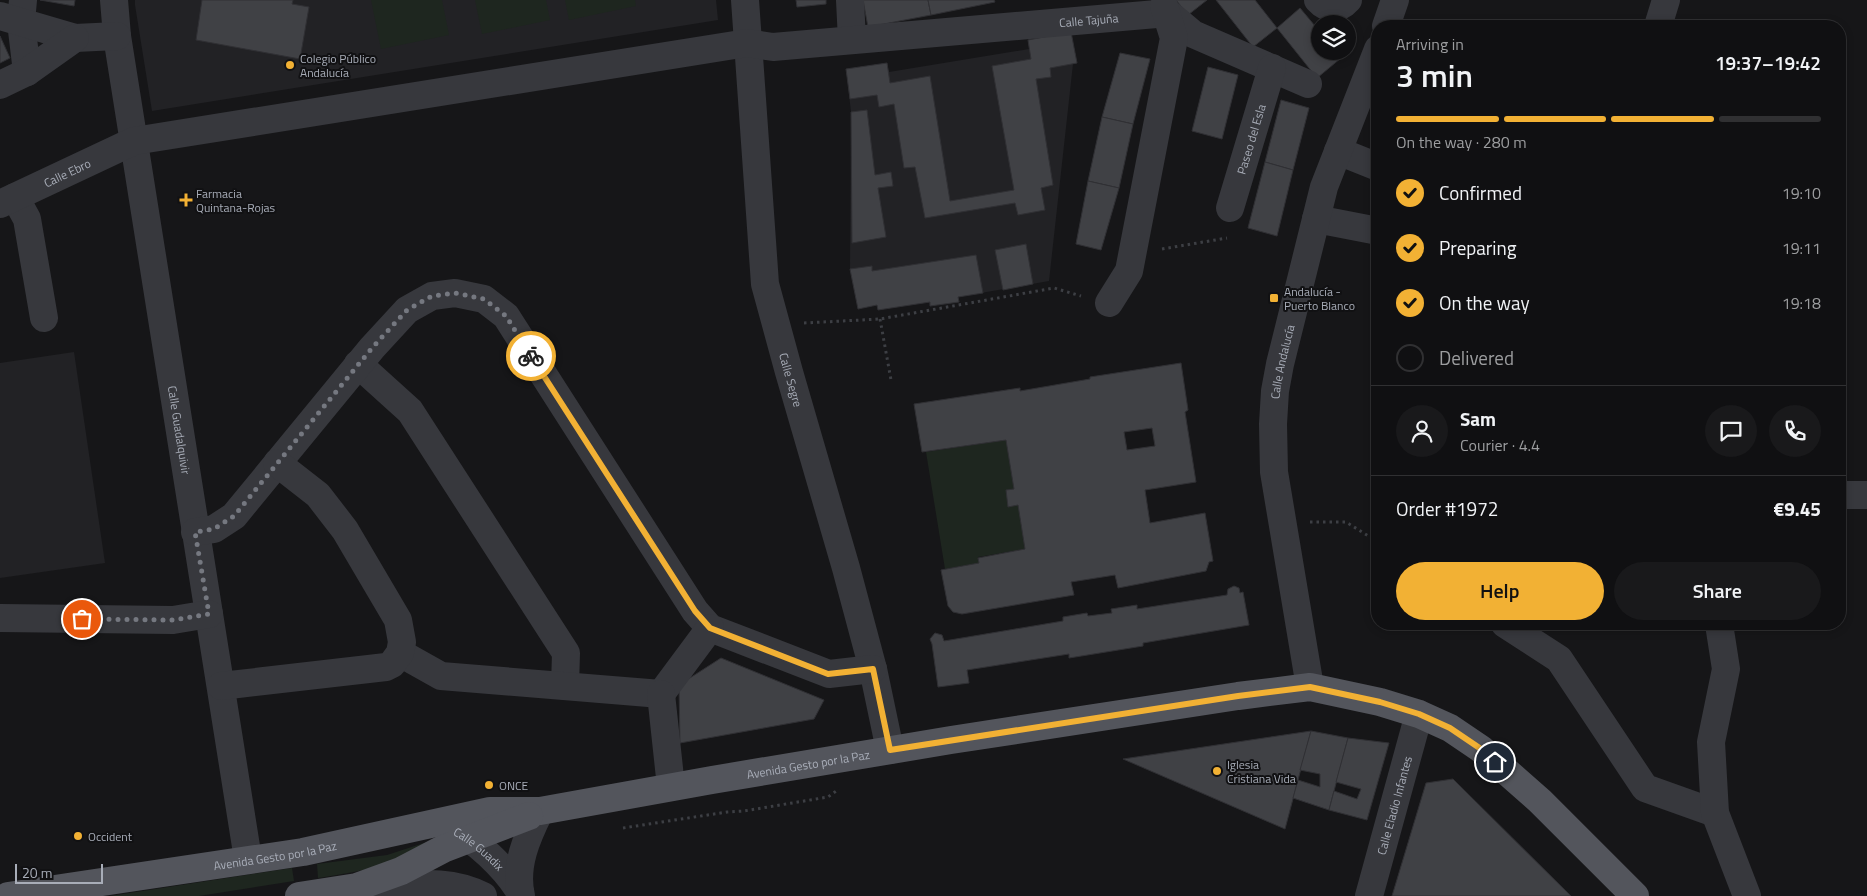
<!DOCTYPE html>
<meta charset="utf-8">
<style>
:root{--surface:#101012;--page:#19191b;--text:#f1f3f6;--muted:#9c9d9f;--line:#303032;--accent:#f2b134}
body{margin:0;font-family:"Titillium Web",sans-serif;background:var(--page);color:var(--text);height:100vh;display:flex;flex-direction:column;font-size:19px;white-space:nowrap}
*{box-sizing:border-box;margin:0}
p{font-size:16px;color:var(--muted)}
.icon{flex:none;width:28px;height:28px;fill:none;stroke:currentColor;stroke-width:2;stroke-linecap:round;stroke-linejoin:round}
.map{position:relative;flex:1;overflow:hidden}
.side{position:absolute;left:1371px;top:20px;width:475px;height:610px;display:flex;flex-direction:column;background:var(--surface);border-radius:20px;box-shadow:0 2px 8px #0003,0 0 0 1px var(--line)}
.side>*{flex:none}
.fabs{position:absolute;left:1311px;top:15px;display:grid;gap:10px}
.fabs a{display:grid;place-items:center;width:45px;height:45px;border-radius:50%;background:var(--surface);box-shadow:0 2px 8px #0003,0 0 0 1px var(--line);font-size:25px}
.scale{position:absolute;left:15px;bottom:12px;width:88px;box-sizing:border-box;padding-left:5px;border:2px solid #a8adb8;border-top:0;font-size:14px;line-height:18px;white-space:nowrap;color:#a8adb8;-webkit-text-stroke:4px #111113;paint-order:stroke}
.pin{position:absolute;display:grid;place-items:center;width:42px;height:42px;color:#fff;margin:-21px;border:2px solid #fff;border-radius:50%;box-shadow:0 1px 5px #0007}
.courier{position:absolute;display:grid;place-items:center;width:50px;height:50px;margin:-25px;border:4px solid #f2b134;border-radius:50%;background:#fff;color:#222;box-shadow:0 1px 6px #0007}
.summary em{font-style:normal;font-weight:600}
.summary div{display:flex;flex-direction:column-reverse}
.summary{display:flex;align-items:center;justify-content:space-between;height:85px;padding:0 25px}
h1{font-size:32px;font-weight:600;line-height:38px}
.bar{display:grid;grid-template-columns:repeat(4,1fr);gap:8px 5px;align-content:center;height:60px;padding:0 25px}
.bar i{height:6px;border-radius:4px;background:var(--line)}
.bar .selected{background:var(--accent)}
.bar p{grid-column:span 4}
.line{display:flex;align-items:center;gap:12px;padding:0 25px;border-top:1px solid var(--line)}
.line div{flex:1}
.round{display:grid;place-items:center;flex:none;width:52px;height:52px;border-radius:26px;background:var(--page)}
ol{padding:0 25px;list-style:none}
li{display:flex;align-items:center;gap:15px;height:55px}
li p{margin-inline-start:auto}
li .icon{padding:5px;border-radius:50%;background:var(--accent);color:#111;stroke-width:4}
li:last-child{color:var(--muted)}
li i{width:28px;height:28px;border:2px solid var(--line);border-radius:50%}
.button{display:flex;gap:10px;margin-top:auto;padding:10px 25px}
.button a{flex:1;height:58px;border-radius:30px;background:var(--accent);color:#111;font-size:20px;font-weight:600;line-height:58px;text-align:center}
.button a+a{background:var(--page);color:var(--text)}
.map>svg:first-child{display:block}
</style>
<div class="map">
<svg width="1867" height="896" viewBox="0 0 1867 896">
<rect width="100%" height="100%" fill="#161618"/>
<!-- built -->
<g fill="#222225">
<path d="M135,0H716L718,20L152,111L135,5Z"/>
<path d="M1071,32L1077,63L1073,64L1049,281L958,297L959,302L930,306L929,302L878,310L877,305L858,309L850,269L851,112L846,69L887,63L889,72L1029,49L1028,40Z"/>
<path d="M74,352L105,563L0,578V363Z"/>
</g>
<!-- green -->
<g fill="#1e261f">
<path d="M371,0H442L449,35L381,49Z"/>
<path d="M475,0H546L550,20L482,34Z"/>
<path d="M565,0H635L636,6L569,20Z"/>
<path d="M1006,440L1014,489L1006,490L1018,505L1025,549L978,557L979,563L945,569L926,452Z"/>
<path d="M427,842C396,867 356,872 318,878L317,864L387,855Z"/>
<path d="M292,868L294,881L199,896H110Z"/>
</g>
<!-- building -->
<g fill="#404145" stroke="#303034" fill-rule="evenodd">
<path d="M40,0H75L74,6Z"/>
<path d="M202,0H293L292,4L309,7L300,59L196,40Z"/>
<path d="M796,0H826V4L797,7Z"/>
<path d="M863,0H928L931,15L868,27Z"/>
<path d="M928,0H994L995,2L931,15Z"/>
<path d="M1176,0H1207L1188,15Z"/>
<path d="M1216,0H1255L1277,28L1253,47Z"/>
<path d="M1300,8L1320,32V51H1336L1341,58L1317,78L1277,28Z"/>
<path d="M1071,32L1077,63L1050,68L1051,77L1036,79L1053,185L1041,188L1045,210L1018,215L1015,203L925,218L915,167L904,168L894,104L879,107L877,95L850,99L846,69L887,63L890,83L930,76L950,201L1014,190L992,66L1031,59L1028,40Z"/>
<path d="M0,36L10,58L0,63Z"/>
<path d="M1120,53L1150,59L1133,124L1102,117Z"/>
<path d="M1208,67L1238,75L1222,139L1192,131Z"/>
<path d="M1281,100L1309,108L1293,170L1265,162Z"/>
<path d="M867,110L875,175L891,172L893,186L878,188L886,237L852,243L851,112Z"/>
<path d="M1102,117L1133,124L1119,188L1088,181Z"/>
<path d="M1265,162L1293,170L1277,236L1248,228Z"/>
<path d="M1088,181L1119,188L1101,250L1076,244Z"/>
<path d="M1026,244L1033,284L1003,290L995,250Z"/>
<path d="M976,255L983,293L958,297L959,302L930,306V302L878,310L877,305L858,309L850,269L872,266V271Z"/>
<path d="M1181,363L1188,410L1185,412L1196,482L1145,490L1150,523L1205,513L1213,561L1209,562L1206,571L1118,588L1115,575L1071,582L1074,595L962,614L953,612L948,606L941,570L979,563L978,558L1025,549L1018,505L1008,507L1006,490L1014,489L1006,440L922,452L914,404L1020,388V391L1090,379V377ZM1152,428L1155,446L1127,450L1124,432Z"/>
<path d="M1234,586L1239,588L1240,593L1243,592L1249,625L1143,643V646L1069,658V654L967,670L969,683L938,687L932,644L930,639L935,633L942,635L944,641L1063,621V617L1087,613L1088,616L1112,613L1111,609L1137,605V609L1227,595L1228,589Z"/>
<path d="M721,658L824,700L814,719L680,743L679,685Z"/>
<path d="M1311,731L1285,829L1123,759Z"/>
<path d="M1311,731L1348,738L1329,810L1293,798L1298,780L1320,787V774L1300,770Z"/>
<path d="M1348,738L1389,743L1367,820L1329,810L1334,791L1357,799L1361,789L1336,782Z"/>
<path d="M1453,779L1571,896H1392L1426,783Z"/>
</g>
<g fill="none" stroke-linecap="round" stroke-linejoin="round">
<!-- path -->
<g stroke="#3d3f44" stroke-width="3" stroke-dasharray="2.5 4" stroke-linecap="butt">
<path d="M1162,249L1227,238"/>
<path d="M880,319L891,380"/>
<path d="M804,323L880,319L1054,288L1081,296"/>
<path d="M1310,522H1346L1378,542"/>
<path d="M623,828L727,812L744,811L828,797L839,789"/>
</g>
<!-- minor -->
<g stroke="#37383d" stroke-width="28">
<path d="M23,0L21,22L27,72"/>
<path id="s1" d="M114,0L117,36L248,859"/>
<path id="s2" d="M745,0L765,284L789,372L846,568L873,669L890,750"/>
<path d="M850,0L852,40"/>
<path d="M1318,0C1327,10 1339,10 1348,0"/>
<path d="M0,16L75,38L117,36"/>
<path d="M1386,26L1395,0"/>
<path d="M1658,26L1666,0"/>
<path d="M0,85L27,72L75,38"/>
<path d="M1338,151L1378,167"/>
<path d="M15,197L27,219L44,318"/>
<path id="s3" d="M0,204L134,141L747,43L773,47L1168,13L1193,34L1308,84"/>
<path id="s4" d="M1230,208L1272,68"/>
<path d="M1316,219L1378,231"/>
<path d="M1109,303L1129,271L1174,38L1164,6"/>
<path d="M358,364L410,411L566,653L565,686"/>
<path d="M1840,495H1867"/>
<path d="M195,532L214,529L234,516L372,348L407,310L432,296L455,293L484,299L506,316L695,611L710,628L829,674L873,669"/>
<path d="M0,618L173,620L209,614"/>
<path d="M1505,624L1559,659L1645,788L1715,813"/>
<path d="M1719,624L1726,669L1711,742L1715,813L1747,896"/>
<path d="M400,653L441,676L661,694L710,628"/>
<path d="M221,686L386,667L392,664L400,653L402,642L398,620L345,530L318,495L277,463"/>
<path id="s5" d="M1310,687L1274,472L1273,424L1275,391L1280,364L1324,187L1378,49"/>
<path d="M661,694L671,787"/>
<path id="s6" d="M450,828C475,838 506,869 520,892"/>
<path d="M363,887C405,887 444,876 483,896"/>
<path d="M521,896C514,866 527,837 540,811"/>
<path id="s7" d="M1369,896L1419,714"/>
</g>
<!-- major -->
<g stroke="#53555c" stroke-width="28">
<path id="s8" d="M8,896L303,852L490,811H540L712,780L951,740L1238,696L1310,687L1380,702L1419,714L1450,728L1481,749L1540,801L1635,896"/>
<path d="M299,896L357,887L401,871L443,849L529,816"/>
</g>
</g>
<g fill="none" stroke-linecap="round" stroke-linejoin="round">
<!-- done -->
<path stroke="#757880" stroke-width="5" stroke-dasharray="0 9" d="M82,619L173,620L209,614L195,532L214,529L234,516L372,348L407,310L432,296L455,293L484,299L506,316L531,356"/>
<!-- route -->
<path stroke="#f2b134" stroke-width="6" d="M531,356L695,611L710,628L828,674L873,669L890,750L1238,696L1310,687L1380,702L1419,714L1450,728L1481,749L1495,762"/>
</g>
<!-- markers -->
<g fill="#f2b134" stroke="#111113" stroke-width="2">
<circle cx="290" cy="65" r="5"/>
<path d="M183.5 192.5h5v5h5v5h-5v5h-5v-5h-5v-5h5z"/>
<rect x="1269" y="293" width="10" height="10" rx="2.5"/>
<circle cx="1217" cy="771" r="5"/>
<circle cx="489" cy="785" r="5"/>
<circle cx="78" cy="836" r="5"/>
</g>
<g text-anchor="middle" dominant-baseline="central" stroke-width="4" stroke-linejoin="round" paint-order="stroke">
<!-- street labels -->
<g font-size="12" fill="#a8adb8" stroke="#111113">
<text stroke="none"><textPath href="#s3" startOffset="1112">Calle Tajuña</textPath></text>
<text stroke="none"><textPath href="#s4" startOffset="72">Paseo del Esla</textPath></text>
<text stroke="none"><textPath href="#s3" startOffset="74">Calle Ebro</textPath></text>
<text stroke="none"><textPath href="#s5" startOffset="329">Calle Andalucía</textPath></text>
<text stroke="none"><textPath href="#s2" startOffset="384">Calle Segre</textPath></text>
<text stroke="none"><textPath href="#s1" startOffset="435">Calle Guadalquivir</textPath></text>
<text stroke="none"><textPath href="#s8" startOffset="812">Avenida Gesto por la Paz</textPath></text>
<text stroke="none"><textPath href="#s7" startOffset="94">Calle Eladio Infantes</textPath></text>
<text stroke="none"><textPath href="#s6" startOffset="36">Calle Guadix</textPath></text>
<text stroke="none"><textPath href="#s8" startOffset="270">Avenida Gesto por la Paz</textPath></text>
</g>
<!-- poi labels -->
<g font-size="12" fill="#a8adb8" stroke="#111113" text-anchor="start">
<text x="300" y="58">Colegio Público<tspan x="300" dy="14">Andalucía</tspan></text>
<text x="196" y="193">Farmacia<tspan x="196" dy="14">Quintana-Rojas</tspan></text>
<text x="1284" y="291">Andalucía -<tspan x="1284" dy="14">Puerto Blanco</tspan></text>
<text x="1227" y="764">Iglesia<tspan x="1227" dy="14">Cristiana Vida</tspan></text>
<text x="499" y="785">ONCE</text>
<text x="88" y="836">Occident</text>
</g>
</g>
</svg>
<div class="fabs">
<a><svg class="icon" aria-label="layers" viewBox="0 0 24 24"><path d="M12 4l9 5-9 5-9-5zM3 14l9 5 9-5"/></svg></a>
</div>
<div class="scale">20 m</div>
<div class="pin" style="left:82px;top:619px;background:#ea580c"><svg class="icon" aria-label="bag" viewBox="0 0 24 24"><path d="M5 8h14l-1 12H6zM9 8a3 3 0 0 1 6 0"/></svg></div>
<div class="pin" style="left:1495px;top:762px;background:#1f2937"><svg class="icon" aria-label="home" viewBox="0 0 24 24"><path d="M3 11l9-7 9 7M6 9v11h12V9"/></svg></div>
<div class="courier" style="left:531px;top:356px"><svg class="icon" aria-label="bike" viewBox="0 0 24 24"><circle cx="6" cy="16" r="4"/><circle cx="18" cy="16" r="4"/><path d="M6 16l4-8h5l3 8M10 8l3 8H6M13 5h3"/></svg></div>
<section class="side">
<div class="summary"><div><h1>3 min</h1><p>Arriving in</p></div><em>19:37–19:42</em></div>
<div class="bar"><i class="selected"></i><i class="selected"></i><i class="selected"></i><i></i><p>On the way · 280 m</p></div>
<ol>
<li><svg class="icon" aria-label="check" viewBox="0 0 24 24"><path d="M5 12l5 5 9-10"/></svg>Confirmed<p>19:10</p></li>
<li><svg class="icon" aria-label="check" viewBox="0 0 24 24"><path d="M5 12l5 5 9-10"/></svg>Preparing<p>19:11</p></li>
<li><svg class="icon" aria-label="check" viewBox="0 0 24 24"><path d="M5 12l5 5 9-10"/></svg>On the way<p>19:18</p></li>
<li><i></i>Delivered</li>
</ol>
<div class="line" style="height:90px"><a class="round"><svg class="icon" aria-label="person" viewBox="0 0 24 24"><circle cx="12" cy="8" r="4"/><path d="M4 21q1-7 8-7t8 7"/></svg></a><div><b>Sam</b><p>Courier · 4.4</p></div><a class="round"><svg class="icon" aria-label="chat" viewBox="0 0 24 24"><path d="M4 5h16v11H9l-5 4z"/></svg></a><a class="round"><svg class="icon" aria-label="phone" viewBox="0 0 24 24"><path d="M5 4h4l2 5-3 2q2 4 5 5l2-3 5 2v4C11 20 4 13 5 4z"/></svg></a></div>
<div class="line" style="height:65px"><div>Order #1972</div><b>€9.45</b></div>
<div class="button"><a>Help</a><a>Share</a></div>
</section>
</div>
